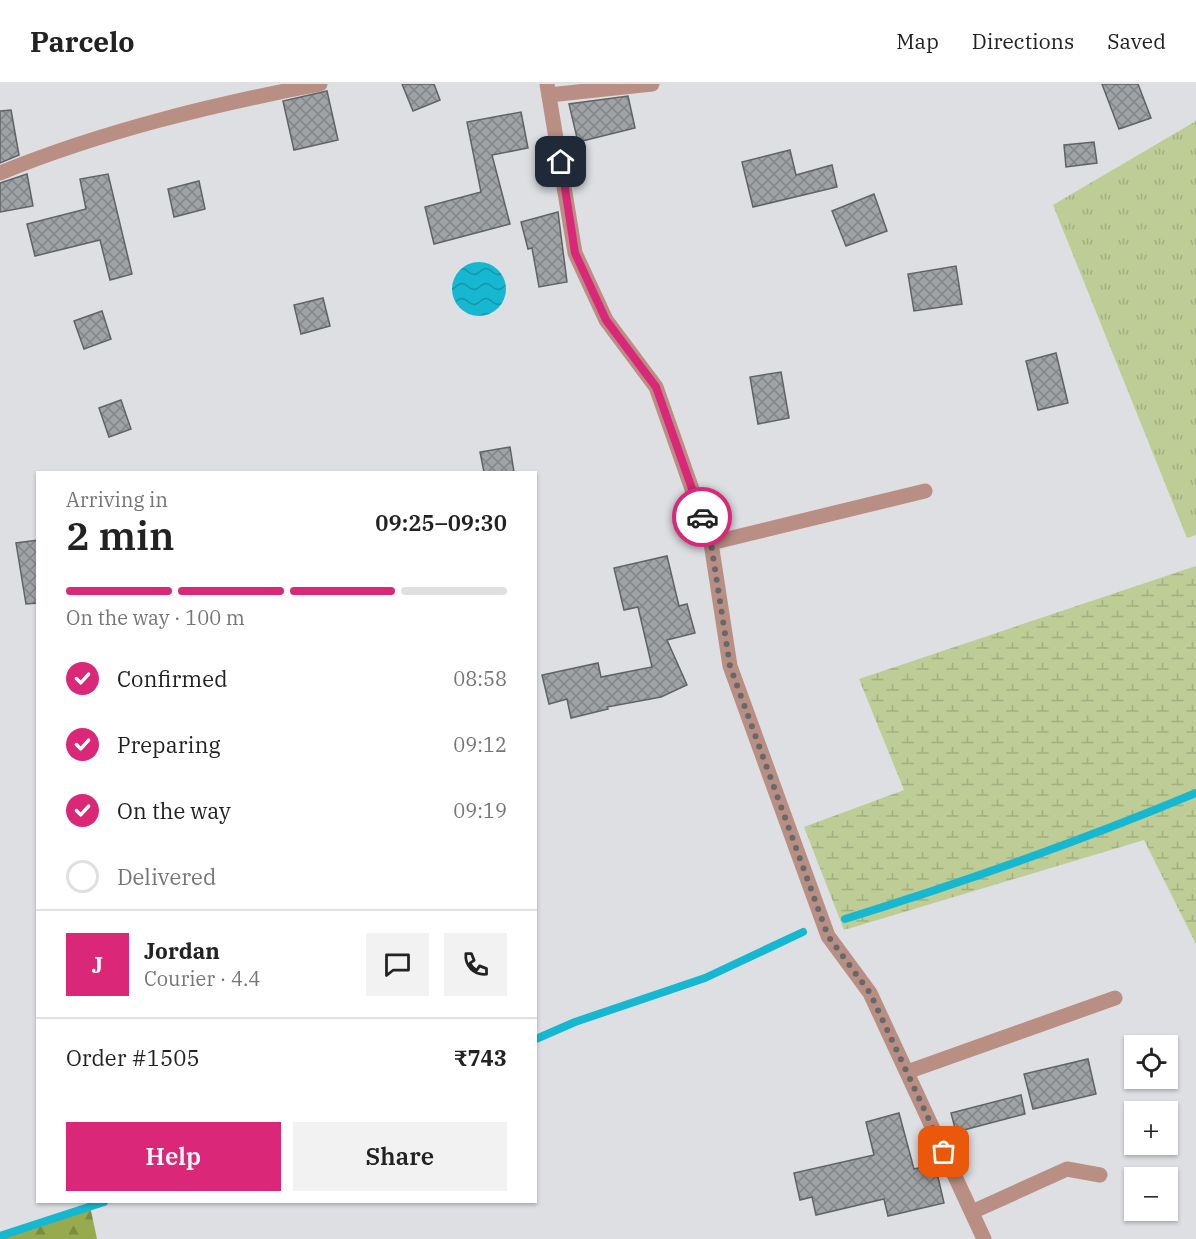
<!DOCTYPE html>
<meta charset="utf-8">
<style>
:root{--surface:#fff;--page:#f2f2f2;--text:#222;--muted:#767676;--line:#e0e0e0;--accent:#db2777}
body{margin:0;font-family:"IBM Plex Serif",serif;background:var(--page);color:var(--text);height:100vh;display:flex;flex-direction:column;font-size:22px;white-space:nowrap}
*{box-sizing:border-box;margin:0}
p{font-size:20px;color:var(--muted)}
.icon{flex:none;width:33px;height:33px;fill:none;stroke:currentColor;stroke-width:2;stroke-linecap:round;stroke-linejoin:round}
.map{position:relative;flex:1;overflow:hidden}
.side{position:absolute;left:36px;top:387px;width:501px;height:732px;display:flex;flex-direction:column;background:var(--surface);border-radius:0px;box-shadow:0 2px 4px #0004}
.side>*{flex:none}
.fabs{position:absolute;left:1124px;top:951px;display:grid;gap:12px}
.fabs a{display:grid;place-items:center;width:54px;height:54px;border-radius:0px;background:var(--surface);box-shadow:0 2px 4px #0004;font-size:30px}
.pin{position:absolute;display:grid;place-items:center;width:51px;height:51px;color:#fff;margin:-26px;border-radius:12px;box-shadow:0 3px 9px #0006}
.courier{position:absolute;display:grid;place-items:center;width:60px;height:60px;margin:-30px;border:4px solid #db2777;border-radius:50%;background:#fff;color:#222;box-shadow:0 2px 8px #0007}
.head em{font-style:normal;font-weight:600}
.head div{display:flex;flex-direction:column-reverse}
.head{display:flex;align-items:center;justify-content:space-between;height:102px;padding:0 30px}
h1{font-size:39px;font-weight:600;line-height:45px}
.bar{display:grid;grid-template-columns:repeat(4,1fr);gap:9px 6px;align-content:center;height:72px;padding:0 30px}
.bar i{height:8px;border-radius:4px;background:var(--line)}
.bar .current{background:var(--accent)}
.bar p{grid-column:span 4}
.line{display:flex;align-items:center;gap:15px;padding:0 30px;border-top:2px solid var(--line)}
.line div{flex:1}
.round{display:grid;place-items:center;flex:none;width:63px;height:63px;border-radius:0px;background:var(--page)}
ol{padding:0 30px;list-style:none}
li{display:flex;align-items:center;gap:18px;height:66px}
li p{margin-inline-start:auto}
li .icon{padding:6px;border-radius:50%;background:var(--accent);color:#fff;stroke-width:4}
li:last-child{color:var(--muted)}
li i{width:33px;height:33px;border:3px solid var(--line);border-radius:50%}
.cta{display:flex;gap:12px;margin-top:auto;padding:12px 30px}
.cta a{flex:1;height:69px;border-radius:0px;background:var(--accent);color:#fff;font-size:24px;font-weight:600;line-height:69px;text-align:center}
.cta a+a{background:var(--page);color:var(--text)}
header{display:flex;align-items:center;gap:36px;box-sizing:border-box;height:84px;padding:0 30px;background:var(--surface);border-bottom:2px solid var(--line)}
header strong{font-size:28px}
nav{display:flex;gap:33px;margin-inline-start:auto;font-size:21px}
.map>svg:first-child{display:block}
</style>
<header>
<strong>Parcelo</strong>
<nav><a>Map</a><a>Directions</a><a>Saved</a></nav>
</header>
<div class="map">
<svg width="1196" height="1155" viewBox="0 0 1196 1155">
<defs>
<pattern id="grass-tufts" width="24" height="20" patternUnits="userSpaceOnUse" patternTransform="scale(1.5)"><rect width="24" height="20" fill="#becc95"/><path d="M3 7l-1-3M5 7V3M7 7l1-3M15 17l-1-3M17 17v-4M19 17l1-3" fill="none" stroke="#a3af80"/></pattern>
<pattern id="forest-firs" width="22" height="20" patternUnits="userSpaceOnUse" patternTransform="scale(1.5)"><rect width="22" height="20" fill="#97ab4e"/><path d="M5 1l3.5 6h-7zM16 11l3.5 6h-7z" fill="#7b8b41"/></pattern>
<pattern id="wetland-marsh" width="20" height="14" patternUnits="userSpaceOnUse" patternTransform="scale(1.5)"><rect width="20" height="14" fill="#becc95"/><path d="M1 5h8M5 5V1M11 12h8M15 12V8" fill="none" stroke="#a3af80"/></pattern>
<pattern id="water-waves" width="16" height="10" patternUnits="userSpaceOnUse" patternTransform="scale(1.5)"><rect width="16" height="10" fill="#16b7d0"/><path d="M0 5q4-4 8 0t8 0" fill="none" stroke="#1495a9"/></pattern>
<pattern id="building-cross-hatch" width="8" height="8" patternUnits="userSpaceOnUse" patternTransform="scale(1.5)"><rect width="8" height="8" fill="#a0a3a6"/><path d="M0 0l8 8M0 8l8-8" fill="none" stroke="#828587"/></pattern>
</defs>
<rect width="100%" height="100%" fill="#dddfe3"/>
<!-- grass -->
<path fill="url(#grass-tufts)" d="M1196,37V451L1187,454L1053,121Z"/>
<!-- forest -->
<path fill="url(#forest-firs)" d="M90,1122L97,1155H0V1152Z"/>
<!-- wetland -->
<path fill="url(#wetland-marsh)" d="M1196,482V860L1144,756L844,846L804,743L904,706L859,595Z"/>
<!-- water -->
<circle fill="url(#water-waves)" cx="479" cy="205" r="27"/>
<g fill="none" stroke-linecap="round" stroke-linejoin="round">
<!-- stream -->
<g stroke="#16b7d0" stroke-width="8">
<path d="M845,835C964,798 1081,757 1196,709"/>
<path d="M536,955L575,938L705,894L803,848"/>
<path d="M0,1152L104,1118"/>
</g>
</g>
<!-- building -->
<g fill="url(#building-cross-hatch)" stroke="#606366" stroke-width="1.5">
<path d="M402,0H434L440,16L413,27Z"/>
<path d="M1102,0H1138L1151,34L1119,45Z"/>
<path d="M327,7L338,56L294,66L283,17Z"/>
<path d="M628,12L635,44L578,58L569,20Z"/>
<path d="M11,26L19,71L0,79V27Z"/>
<path d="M521,28L528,64L492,71L510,140L434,160L425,123L481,108L467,38Z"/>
<path d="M1094,58L1097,79L1066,83L1064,61Z"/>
<path d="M790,66L796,91L832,81L837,103L753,123L742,78Z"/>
<path d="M27,90L33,122L0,128V99Z"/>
<path d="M108,90L132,190L110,196L100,156L35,172L27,140L86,125L80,95Z"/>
<path d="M199,97L205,125L174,133L168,105Z"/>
<path d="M874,110L887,147L846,162L832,127Z"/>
<path d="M558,128L567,198L539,203L532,164L528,165L521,138Z"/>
<path d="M956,182L962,220L914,227L908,190Z"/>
<path d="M323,214L330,242L301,250L294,221Z"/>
<path d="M102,227L111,255L84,265L74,237Z"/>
<path d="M1056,269L1068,319L1038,326L1026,277Z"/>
<path d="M781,288L789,334L758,340L750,293Z"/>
<path d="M121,316L131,345L109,353L99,324Z"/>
<path d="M510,363L514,388H484L480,368Z"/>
<path d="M38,456V519L26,520L16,459Z"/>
<path d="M667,472L679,522L687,520L695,549L667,556L687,601L661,613L607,623L608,625L571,634L567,615L549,620L542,591L598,579L601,593L652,583L638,523L624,526L614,484Z"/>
<path d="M1088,975L1096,1010L1033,1025L1024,990Z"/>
<path d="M1021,1011L1025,1030L956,1048L951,1029Z"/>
<path d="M899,1029L914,1085L935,1080L944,1119L888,1132L884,1115L816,1131L812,1113L800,1116L794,1089L874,1071L866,1038Z"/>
</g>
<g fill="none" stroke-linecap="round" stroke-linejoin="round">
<!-- minor -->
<g stroke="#b98e83" stroke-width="15">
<path d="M547,0L575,169L606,236L656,303L711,459L730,582L828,852L870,909L984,1155"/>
<path d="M549,11L652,0"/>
<path d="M0,89C103,47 211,21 320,0"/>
<path d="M711,459L925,407"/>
<path d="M907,988L1115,914"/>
<path d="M972,1128L1067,1085L1100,1091"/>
</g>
</g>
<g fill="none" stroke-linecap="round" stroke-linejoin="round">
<!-- done -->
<path stroke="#67686a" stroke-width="6" stroke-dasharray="0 10.8" d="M702,433L711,459L730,582L828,852L870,909L944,1068"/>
<!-- route -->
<path stroke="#db2777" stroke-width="8" d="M561,78L575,169L606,236L656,303L702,433"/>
</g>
</svg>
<div class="fabs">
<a><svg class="icon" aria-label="locate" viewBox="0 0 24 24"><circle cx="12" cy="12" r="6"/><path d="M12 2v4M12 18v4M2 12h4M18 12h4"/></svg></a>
<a>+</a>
<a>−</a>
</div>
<div class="pin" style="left:944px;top:1068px;background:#ea580c"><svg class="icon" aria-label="bag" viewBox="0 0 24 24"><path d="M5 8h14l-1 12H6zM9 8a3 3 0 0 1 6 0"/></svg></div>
<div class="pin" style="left:561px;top:78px;background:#1f2937"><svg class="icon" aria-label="home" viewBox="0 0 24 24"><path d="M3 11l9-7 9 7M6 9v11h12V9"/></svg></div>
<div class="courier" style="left:702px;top:433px"><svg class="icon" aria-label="car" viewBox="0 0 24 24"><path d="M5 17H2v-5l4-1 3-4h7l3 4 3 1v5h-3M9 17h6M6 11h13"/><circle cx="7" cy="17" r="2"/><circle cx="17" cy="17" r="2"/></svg></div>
<section class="side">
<div class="head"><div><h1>2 min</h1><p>Arriving in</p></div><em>09:25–09:30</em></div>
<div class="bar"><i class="current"></i><i class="current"></i><i class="current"></i><i></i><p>On the way · 100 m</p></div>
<ol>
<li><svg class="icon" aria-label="check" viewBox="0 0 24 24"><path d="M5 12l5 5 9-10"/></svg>Confirmed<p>08:58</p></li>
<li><svg class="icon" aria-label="check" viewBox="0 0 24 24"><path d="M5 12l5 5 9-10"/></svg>Preparing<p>09:12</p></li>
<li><svg class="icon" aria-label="check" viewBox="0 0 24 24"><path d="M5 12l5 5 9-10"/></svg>On the way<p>09:19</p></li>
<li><i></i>Delivered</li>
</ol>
<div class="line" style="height:108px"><b class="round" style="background:var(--accent);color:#fff">J</b><div><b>Jordan</b><p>Courier · 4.4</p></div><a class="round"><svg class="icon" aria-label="chat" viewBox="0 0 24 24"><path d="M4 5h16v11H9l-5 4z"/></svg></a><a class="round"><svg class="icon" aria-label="phone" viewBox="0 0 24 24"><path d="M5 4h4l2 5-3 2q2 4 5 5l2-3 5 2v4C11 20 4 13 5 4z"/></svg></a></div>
<div class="line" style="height:78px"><div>Order #1505</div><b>₹743</b></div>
<div class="cta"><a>Help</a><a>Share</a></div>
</section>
</div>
